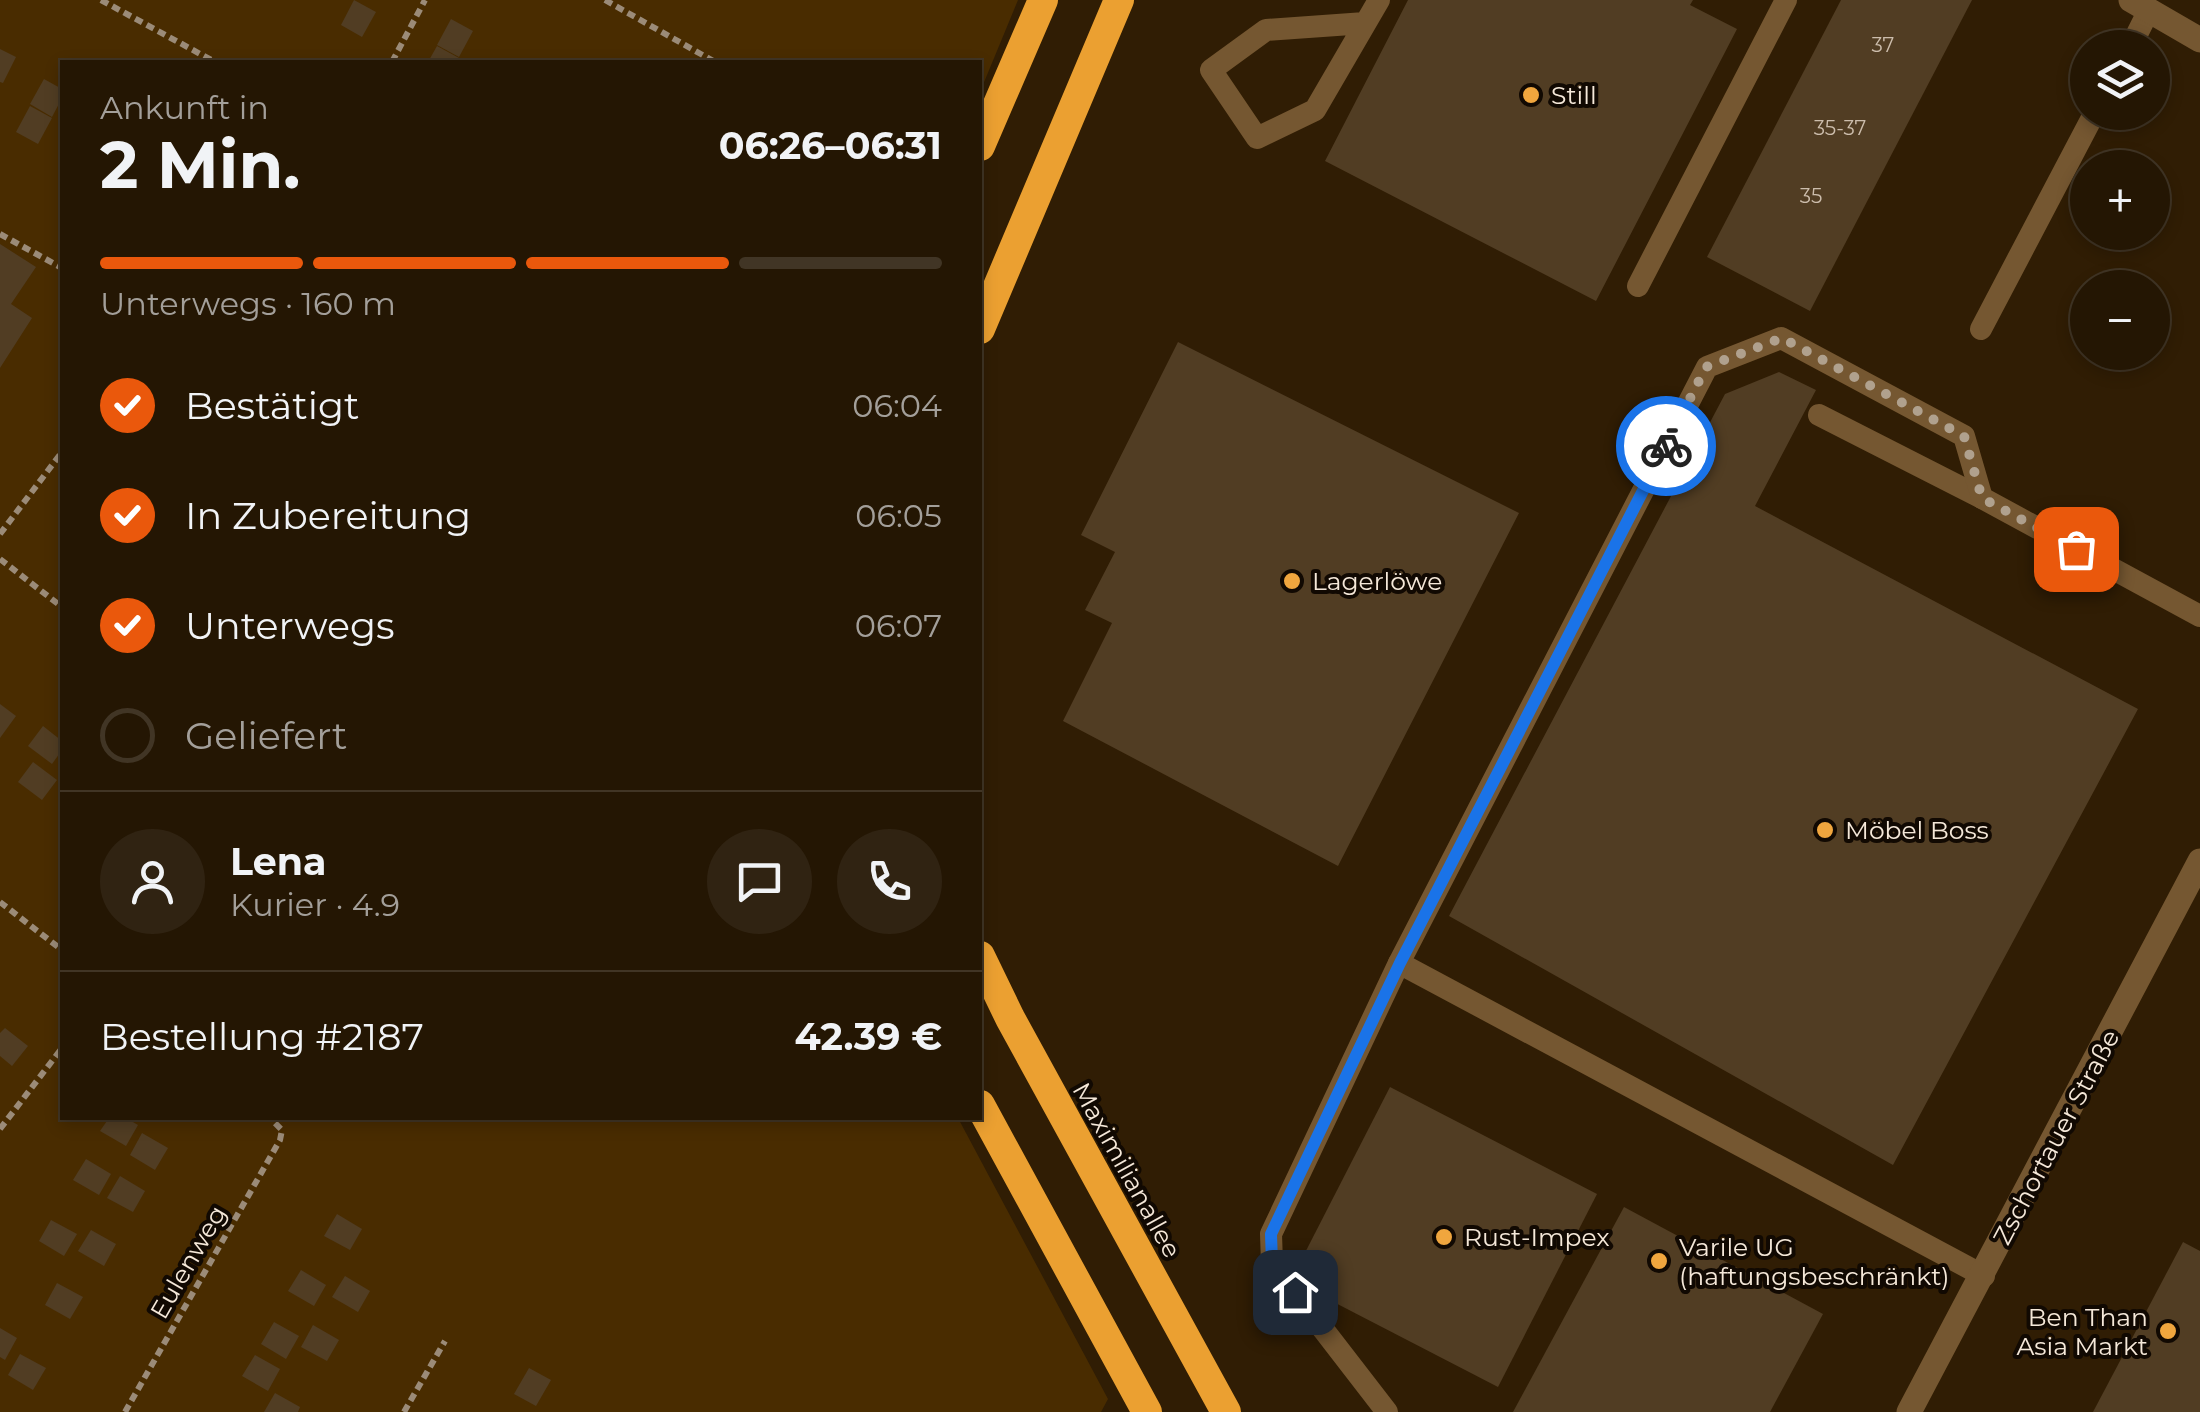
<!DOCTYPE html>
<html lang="de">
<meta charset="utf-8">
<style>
:root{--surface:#241603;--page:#302312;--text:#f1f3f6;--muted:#a39f9a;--line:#413525;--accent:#ea580c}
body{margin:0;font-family:Montserrat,sans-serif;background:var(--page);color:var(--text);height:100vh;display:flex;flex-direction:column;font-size:38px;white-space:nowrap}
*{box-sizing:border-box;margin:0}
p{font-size:32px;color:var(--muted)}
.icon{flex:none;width:55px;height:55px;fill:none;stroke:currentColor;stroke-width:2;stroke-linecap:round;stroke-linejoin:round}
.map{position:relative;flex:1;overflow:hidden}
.panel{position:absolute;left:60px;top:60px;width:922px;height:1060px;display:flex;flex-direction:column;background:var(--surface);border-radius:0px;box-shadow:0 5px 15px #0003,0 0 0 2px var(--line)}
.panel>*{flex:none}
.buttons{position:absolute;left:2070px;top:30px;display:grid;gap:20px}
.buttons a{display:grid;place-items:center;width:100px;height:100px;border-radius:50%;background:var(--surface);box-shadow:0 5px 15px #0003,0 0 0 2px var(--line);font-size:50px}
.pin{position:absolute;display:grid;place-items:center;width:85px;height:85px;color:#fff;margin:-42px;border-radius:20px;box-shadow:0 5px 15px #0006}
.courier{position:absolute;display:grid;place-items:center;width:100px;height:100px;margin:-50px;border:8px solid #1a73e8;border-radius:50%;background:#fff;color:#222;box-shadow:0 2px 12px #0007}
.summary em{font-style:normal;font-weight:700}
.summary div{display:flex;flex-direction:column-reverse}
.summary{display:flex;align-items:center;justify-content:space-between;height:170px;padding:0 40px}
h1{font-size:65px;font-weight:700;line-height:75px}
.bar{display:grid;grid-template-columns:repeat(4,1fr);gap:15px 10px;align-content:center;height:120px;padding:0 40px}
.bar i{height:12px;border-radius:8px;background:var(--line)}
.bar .selected{background:var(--accent)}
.bar p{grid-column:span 4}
.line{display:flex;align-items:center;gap:25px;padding:0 40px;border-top:2px solid var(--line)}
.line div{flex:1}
.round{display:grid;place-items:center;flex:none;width:105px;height:105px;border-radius:52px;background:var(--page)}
ol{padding:0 40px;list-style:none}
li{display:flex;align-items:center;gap:30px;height:110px}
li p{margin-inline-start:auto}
li .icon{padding:10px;border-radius:50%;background:var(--accent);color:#fff;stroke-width:4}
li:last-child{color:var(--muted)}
li i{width:55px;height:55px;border:5px solid var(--line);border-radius:50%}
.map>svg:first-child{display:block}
</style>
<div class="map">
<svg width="2200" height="1412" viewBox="0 0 2200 1412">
<rect width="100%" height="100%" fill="#301d04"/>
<!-- green -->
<path fill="#492c00" d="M0,0H1018L980,92V62H62V1118H958L1108,1399L1101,1412H0Z"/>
<!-- building -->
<g fill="#513d23">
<path d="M354,0L376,12L362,37L341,25Z"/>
<path d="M1408,0H1693L1690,5L1737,29L1596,301L1325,161Z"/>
<path d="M1841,0H1972L1810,311L1707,257Z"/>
<path d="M451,19L473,31L459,57L437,45Z"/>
<path d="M437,46L459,58L457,62H428Z"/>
<path d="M0,49L16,57L3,83L0,82Z"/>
<path d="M44,79L62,89V98L52,117L30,104Z"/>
<path d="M30,106L52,118L38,144L16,132Z"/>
<path d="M0,244L36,267L11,304L32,318L0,368Z"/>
<path d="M1178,342L1519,513L1338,866L1063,721L1112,623L1085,610L1115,552L1081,535Z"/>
<path d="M1779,372L1816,390L1755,506L2138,709L1893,1165L1449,916L1725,394Z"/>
<path d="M0,704L16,716L0,738Z"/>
<path d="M43,726L62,741V750L52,764L28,746Z"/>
<path d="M33,762L57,780L42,800L18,782Z"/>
<path d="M5,1028L28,1046L12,1066L0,1056V1033Z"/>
<path d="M1390,1087L1597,1194L1498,1387L1291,1280Z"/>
<path d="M109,1118H126L138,1125L126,1146L100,1131Z"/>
<path d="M142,1133L168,1148L155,1170L130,1155Z"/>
<path d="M86,1159L111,1174L99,1195L73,1180Z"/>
<path d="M120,1176L145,1191L133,1212L107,1198Z"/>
<path d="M1624,1207L1823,1314L1770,1412H1513Z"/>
<path d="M337,1214L362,1229L350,1250L324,1236Z"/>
<path d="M51,1220L77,1234L64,1256L39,1241Z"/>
<path d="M91,1230L116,1244L104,1266L78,1251Z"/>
<path d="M2183,1242L2200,1251V1412H2093Z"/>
<path d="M301,1270L326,1285L314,1306L288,1291Z"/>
<path d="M345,1276L370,1291L358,1312L332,1297Z"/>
<path d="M57,1283L83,1297L70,1319L45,1305Z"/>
<path d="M274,1322L299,1336L286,1359L261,1344Z"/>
<path d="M313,1325L339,1340L327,1361L301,1347Z"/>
<path d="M0,1328L17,1338L5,1360L0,1357Z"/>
<path d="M20,1354L46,1368L33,1390L8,1375Z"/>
<path d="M255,1355L280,1369L268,1391L242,1376Z"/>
<path d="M529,1368L551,1380L536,1406L514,1394Z"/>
<path d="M275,1393L300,1407L298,1412H264Z"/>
</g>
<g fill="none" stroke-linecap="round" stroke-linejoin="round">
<!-- path -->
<g stroke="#9b8b78" stroke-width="6" stroke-dasharray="8 5" stroke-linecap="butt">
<path d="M101,0L215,62"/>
<path d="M605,0L715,62"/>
<path d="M392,62L425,0"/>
<path d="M0,234L62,268"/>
<path d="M0,534L62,452"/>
<path d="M0,559L62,607"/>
<path d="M0,902L62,950"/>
<path d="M0,1129L62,1048"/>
<path d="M125,1412L280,1140L282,1130L270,1118"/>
<path d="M404,1412L445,1341"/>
</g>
<!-- lane -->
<g stroke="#755731" stroke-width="22">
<path d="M1365,23L1266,30L1211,70L1257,138L1315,110L1379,0"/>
<path d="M2130,48L2149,10"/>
<path d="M1638,286L1786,0"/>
<path d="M1981,329L2095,112"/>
<path d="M1819,415L1982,498"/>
<path d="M1984,1276L1399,963L1707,367L1781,338L1964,436L1982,498L2200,616"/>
<path d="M1387,1412L1272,1263L1271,1234L1399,963"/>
</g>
<!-- street -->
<g stroke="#755731" stroke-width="25">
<path d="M2131,0L2200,40"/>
<path d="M1909,1412L2200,861"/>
</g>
<!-- highway -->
<g stroke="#eba031" stroke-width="30">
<path d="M980,146L1043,0"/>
<path d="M980,329L1119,0"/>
<path d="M980,956L1010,1018L1226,1412"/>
<path d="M980,1105L1147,1412"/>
</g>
</g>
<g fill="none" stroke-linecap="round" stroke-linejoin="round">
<!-- done -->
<path stroke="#b0a18e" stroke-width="10" stroke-dasharray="0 18" d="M1666,446L1706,367L1782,338L1964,436L1982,498L2076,549"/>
<!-- route -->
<path stroke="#1a73e8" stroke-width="12" d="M1295,1292L1272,1263L1271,1234L1400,963L1666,446"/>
</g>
<!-- markers -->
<g fill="#f0a63e" stroke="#110902" stroke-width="4">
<circle cx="1531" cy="95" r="10"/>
<circle cx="1292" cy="581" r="10"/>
<circle cx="1825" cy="830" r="10"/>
<circle cx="1444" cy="1237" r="10"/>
<circle cx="1659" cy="1261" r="10"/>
<circle cx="2168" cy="1331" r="10"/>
</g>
<g text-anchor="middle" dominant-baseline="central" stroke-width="8" stroke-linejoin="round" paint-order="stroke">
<!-- number labels -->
<g font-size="20" fill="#ccbdac">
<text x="1883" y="45">37</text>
<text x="1840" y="128">35-37</text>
<text x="1811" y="196">35</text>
</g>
<!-- poi labels -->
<g font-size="25" fill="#f5e8d9" stroke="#110902" text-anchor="start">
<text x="1551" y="95">Still</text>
<text x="1312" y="581">Lagerlöwe</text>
<text x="1845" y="830">Möbel Boss</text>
<text x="1464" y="1237">Rust-Impex</text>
<text x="1679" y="1247">Varile UG<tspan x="1679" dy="29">(haftungsbeschränkt)</tspan></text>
<text x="2148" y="1317" text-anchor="end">Ben Than<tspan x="2148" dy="29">Asia Markt</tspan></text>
</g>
<!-- street labels -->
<g font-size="25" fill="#f5e8d9" stroke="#110902">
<text transform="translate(2056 1137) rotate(-62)">Zschortauer Straße</text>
<text transform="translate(1127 1170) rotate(61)">Maximilianallee</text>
<text transform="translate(188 1262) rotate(-60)">Eulenweg</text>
</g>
</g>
</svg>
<div class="buttons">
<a><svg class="icon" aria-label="layers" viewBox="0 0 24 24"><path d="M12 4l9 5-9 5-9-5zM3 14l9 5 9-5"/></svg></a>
<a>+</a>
<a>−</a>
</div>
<div class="pin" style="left:2076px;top:549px;background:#ea580c"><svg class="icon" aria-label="bag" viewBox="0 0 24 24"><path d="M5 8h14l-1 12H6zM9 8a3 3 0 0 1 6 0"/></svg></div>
<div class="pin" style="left:1295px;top:1292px;background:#1f2937"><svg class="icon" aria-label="home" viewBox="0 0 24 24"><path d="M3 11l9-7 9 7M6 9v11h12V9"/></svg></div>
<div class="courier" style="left:1666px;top:446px"><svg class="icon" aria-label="bike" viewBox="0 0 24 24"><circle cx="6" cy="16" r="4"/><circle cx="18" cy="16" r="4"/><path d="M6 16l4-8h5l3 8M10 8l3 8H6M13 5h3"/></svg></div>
<section class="panel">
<div class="summary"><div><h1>2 Min.</h1><p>Ankunft in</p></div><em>06:26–06:31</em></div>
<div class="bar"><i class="selected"></i><i class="selected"></i><i class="selected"></i><i></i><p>Unterwegs · 160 m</p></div>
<ol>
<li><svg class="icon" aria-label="check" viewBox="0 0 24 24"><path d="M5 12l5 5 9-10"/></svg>Bestätigt<p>06:04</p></li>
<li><svg class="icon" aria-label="check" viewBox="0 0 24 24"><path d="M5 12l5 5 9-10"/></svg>In Zubereitung<p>06:05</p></li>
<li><svg class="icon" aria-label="check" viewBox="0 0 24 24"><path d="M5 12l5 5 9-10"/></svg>Unterwegs<p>06:07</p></li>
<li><i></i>Geliefert</li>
</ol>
<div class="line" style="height:180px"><a class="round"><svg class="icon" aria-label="person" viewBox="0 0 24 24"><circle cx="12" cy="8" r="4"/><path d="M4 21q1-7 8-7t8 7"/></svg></a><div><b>Lena</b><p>Kurier · 4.9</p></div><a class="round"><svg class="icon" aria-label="chat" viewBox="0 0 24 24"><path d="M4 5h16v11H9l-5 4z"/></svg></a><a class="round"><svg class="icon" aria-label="phone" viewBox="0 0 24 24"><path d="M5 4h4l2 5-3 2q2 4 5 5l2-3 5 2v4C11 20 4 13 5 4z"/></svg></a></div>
<div class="line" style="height:130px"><div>Bestellung #2187</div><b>42.39 €</b></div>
</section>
</div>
